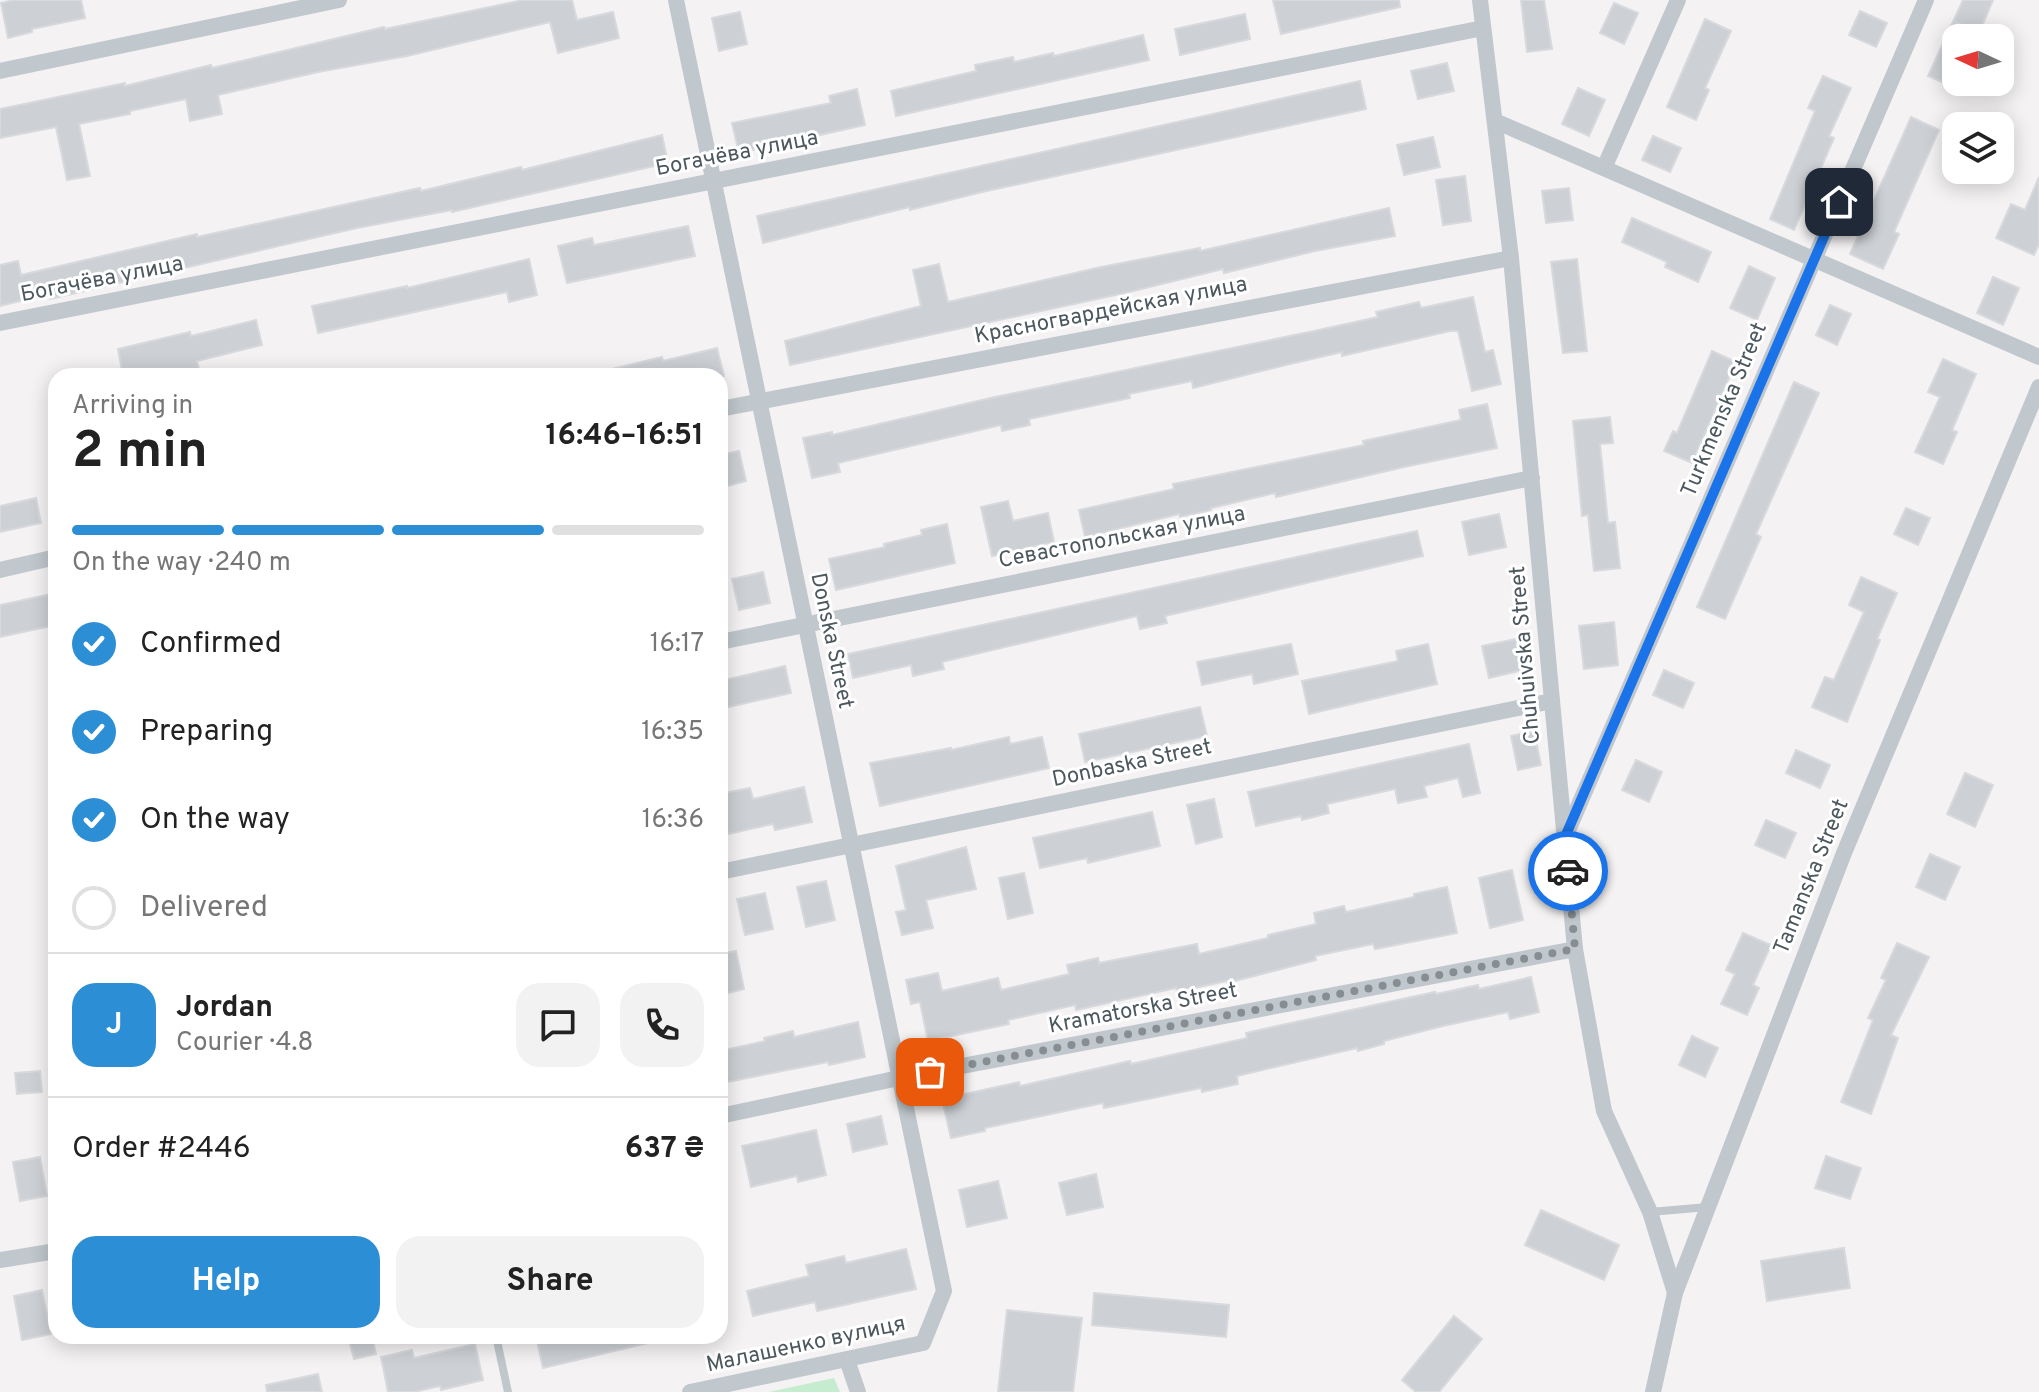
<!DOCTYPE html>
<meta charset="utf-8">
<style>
:root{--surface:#fff;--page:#f2f2f2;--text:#222;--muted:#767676;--line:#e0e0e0;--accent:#2c8fd5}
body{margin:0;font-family:Overpass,sans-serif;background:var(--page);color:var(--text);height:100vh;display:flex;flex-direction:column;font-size:30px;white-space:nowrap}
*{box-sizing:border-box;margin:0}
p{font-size:26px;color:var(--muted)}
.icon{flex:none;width:44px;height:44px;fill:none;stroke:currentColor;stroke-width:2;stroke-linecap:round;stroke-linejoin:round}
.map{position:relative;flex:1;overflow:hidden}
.drawer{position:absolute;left:48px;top:368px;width:680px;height:976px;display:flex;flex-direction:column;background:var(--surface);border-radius:24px;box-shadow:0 4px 20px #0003}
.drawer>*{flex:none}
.needle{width:52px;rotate:274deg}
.tools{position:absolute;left:1942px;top:24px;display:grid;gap:16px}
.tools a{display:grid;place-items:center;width:72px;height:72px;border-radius:16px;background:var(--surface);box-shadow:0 4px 20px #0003;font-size:40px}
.pin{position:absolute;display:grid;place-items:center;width:68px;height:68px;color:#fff;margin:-34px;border-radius:16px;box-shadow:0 4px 12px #0006}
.courier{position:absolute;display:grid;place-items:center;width:80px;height:80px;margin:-40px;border:6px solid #1a73e8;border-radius:50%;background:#fff;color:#222;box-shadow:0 2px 10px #0007}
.summary em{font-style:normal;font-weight:700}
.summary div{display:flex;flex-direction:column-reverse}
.summary{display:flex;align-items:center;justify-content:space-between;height:136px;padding:0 24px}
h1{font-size:52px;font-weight:700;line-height:60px}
.bar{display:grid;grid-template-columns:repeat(4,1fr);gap:12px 8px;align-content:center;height:96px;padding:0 24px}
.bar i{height:10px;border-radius:6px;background:var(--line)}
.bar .active{background:var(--accent)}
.bar p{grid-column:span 4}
.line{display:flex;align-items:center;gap:20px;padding:0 24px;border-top:2px solid var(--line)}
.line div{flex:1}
.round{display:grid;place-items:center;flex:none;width:84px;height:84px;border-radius:24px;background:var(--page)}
ol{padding:0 24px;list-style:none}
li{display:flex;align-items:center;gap:24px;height:88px}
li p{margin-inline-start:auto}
li .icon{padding:8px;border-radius:50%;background:var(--accent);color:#fff;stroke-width:4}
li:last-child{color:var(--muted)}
li i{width:44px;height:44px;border:4px solid var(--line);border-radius:50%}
.cta{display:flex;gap:16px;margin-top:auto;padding:16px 24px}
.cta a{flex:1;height:92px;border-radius:24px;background:var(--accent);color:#fff;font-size:32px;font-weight:700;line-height:92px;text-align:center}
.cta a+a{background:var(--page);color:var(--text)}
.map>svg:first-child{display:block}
</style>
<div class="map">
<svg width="2039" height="1392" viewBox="0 0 2039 1392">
<rect width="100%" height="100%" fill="#f4f2f3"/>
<!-- green -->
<path fill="#c6eccf" d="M834,1378L840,1392H769Z"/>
<!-- building -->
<g fill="#cdd0d4" stroke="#d7d9dd" stroke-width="2">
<path d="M14,0H81L85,18L32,29V32L8,38L1,3Z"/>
<path d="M523,0H572L577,20L613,12L619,38L558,53L550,22L407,56L318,72L218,95L222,114L190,121L186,99L130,111V114L79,124L90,176L67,180L56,127L0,138V109L125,83V86L211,65L212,68L384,27L385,29Z"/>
<path d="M1273,0H1399L1400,7L1281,34Z"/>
<path d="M1521,0H1544L1552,49L1527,52Z"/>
<path d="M1963,0H1993L1979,33L1956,22V88L1928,76Z"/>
<path d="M1614,3L1638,13L1624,44L1600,33Z"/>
<path d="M1860,11L1887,23L1876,47L1849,35Z"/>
<path d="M740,12L747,44L719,51L712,18Z"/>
<path d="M1245,14L1250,39L1180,55L1175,29Z"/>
<path d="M1705,19L1731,31L1705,88L1709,90L1696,120L1667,107Z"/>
<path d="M1143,35L1149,60L896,116L891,91L976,71L975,65L1013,57L1014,62L1053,53L1054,56Z"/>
<path d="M1447,63L1454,91L1418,99L1411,71Z"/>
<path d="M1823,76L1851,88L1829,136L1834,138L1794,230L1770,219L1815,111L1808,108Z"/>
<path d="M1360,81L1366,109L982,192L910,210V207L763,243L757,216Z"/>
<path d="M1578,88L1605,100L1589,136L1562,124Z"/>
<path d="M857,89L865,125L739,153L732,123L831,103L829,96Z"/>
<path d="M1911,117L1939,130L1894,232L1899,234L1883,269L1850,254Z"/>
<path d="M662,135L668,163L452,212V210L357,228L50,299L49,294L0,306V265L18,261L21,275L197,234V237L238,228L420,188L421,191L521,167L522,170Z"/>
<path d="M1653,136L1681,148L1670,172L1642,160Z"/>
<path d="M1433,137L1440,167L1404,175L1397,145Z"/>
<path d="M1465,176L1471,221L1443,225L1436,180Z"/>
<path d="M2039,177V244L2034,255L1996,238L2011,204L2025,210Z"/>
<path d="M1569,188L1573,220L1546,223L1542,191Z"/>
<path d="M1389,208L1395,236L1315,251L1224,273L1223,269L1125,293L790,365L785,341L921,306L913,270L939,264L948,302L1101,267L1200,248V251Z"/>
<path d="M1632,218L1711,252L1698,282L1665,267L1667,262L1622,242Z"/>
<path d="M688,226L695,256L567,283L558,246L592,238L594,245Z"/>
<path d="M529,259L537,295L509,302L507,292L318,333L312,306L407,286V288Z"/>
<path d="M1577,259L1587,351L1563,353L1551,262Z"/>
<path d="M1749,266L1775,278L1757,320L1730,308Z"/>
<path d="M1993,277L2019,288L2003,325L1977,313Z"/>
<path d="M1473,297L1485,352L1493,350L1501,384L1472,391L1458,331H1450L1342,356V352L1290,364L1193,388L1192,381L1129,394L1130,398L1029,419L1030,425L1002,431L1001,425L838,463L840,472L812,478L803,438L832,432V435L995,397L1314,331L1378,317L1376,312L1419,302L1421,308Z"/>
<path d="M1830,305L1851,314L1837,345L1816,335Z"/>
<path d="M256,320L262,345L197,361L200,372L184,376H123L118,349L190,332L191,336Z"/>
<path d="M717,348L724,376H608V370L662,357L663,361Z"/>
<path d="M1712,351L1736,362L1692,463L1664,451L1673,431L1677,433Z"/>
<path d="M1943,359L1976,374L1952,430L1957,432L1943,464L1915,452L1940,397L1928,392Z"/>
<path d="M1794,382L1819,393L1756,534L1761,537L1725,619L1697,607Z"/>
<path d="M1487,404L1497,448L1404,467L1276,497L1275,493L1211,508V510L1180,517L1179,514L1085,537L1079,510L1174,489L1173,484L1364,445L1363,441L1461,420L1459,410Z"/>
<path d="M1610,417L1613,443L1600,444L1608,523L1615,522L1620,568L1594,571L1588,515L1582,516L1573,421Z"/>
<path d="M739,451L746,481L720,488V455Z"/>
<path d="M36,498L41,523L0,532V506Z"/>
<path d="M1008,501L1013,521L1048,513L1054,542L992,556L981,507Z"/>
<path d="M1906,508L1930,518L1918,545L1894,534Z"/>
<path d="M1499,514L1506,547L1469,555L1462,522Z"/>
<path d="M947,524L955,563L836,590L829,559L885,547L884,544L922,535L921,530Z"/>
<path d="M1417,531L1423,556L1165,616L1167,623L1140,629L1137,616L942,662L944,669L913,676L911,665L853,678L848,654Z"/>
<path d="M763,572L770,603L739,610L732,579Z"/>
<path d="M1861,577L1897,593L1877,639L1880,640L1847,722L1812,707L1825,677L1834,680L1864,612L1849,605Z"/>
<path d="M56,593V625L0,637V605Z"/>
<path d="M1614,622L1618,665L1584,669L1579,626Z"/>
<path d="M1516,639L1523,670L1489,678L1482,646Z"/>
<path d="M1291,644L1298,674L1254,684L1252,674L1202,685L1197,662Z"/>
<path d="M1428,644L1437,684L1309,714L1302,681L1398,661L1396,651Z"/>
<path d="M785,666L791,693L720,709V681Z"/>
<path d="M1664,670L1694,683L1683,708L1653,695Z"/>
<path d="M1200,707L1207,736L1085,762L1079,734Z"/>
<path d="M1534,731L1541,765L1518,770L1511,736Z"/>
<path d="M1009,737L1010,744L1042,737L1049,768L880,806L870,763L951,748V750Z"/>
<path d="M1469,744L1480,793L1463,797L1458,778L1424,786L1427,797L1398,803L1395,789L1327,804L1329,813L1302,820L1301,816L1256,826L1248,792Z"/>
<path d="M1796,750L1830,765L1820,788L1786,773Z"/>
<path d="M1636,760L1662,772L1649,802L1622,790Z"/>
<path d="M1965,773L1993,785L1975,827L1947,814Z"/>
<path d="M804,787L812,822L775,830L773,824L728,834L720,794L750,788L753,799Z"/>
<path d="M1214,799L1222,837L1196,844L1187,805Z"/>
<path d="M1152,812L1160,846L1088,863L1087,858L1040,868L1033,838Z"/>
<path d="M1766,820L1796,833L1785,858L1755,845Z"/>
<path d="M966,847L976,889L926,900L933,928L902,935L896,912L906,910L896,866Z"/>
<path d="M1930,854L1960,867L1945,900L1916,887Z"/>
<path d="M1512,870L1523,920L1490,928L1479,878Z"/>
<path d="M1024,873L1033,913L1008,919L999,878Z"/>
<path d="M826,881L835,920L806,927L797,887Z"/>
<path d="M1447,887L1457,933L1375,949L1373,944L1315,956L1316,960L1227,983L1226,981L1177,992L1176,988L1076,1010L1075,1005L1008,1020L1009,1024L928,1041L920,1002L911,1004L906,980L938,973L942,991L998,978L1001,990L1069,974L1067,965L1098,958L1099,963L1197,944L1199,954L1268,938V935L1316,924L1314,913L1344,906L1346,912L1414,897V894Z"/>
<path d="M765,893L773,929L745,935L737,899Z"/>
<path d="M1743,933L1771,945L1753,985L1759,988L1747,1015L1721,1004L1735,974L1726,970Z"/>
<path d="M1897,943L1929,957L1891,1035L1898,1038L1871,1114L1841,1102L1873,1020L1868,1018L1886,980L1881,978Z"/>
<path d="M736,951L744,989L720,995V954Z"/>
<path d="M1531,977L1539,1012L1510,1019L1508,1012L1443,1026L1384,1041V1044L1358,1051L1357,1048L1237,1076L1238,1084L1202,1092L1201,1088L1104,1108L1103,1103L985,1128V1131L951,1138L942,1099L1019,1082L1020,1086L1130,1061L1131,1064L1247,1038L1246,1033L1277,1026L1435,992L1436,994L1478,985L1479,989Z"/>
<path d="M858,1022L865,1057L829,1065L828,1062L727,1082L720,1051L765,1041L764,1038L793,1031L794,1037Z"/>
<path d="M1692,1036L1718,1048L1705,1077L1679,1065Z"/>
<path d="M40,1071L42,1092L17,1094L15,1073Z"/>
<path d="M881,1116L887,1144L853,1152L847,1124Z"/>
<path d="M816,1130L826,1175L798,1182L797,1176L751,1187L742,1146Z"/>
<path d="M1826,1156L1861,1168L1850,1199L1815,1188Z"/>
<path d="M40,1157L47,1196L20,1201L13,1162Z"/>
<path d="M1096,1174L1103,1207L1067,1215L1059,1183Z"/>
<path d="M998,1181L1007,1218L967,1227L959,1190Z"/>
<path d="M1541,1210L1619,1245L1604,1280L1525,1245Z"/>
<path d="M1844,1248L1850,1288L1767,1301L1761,1261Z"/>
<path d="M906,1249L916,1289L817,1311L815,1302L753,1316L747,1291L809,1276L806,1265L844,1256L846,1263Z"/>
<path d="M42,1290L51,1334L22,1340L14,1296Z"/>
<path d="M1094,1293L1229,1305L1226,1337L1092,1325Z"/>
<path d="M1007,1310L1082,1318L1073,1392H998Z"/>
<path d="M1454,1316L1482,1339L1439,1392H1416L1402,1380Z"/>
<path d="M348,1336H372L376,1354L354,1359Z"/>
<path d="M536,1336H648V1343L543,1368Z"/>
<path d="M475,1344L483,1380L441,1390L440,1386L414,1392H388L381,1357L412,1350L414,1358Z"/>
<path d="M318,1374L322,1392H267L266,1385Z"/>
</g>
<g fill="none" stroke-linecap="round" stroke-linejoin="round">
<!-- lane -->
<g stroke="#c0c8cd" stroke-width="8">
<path d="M1650,1212L1708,1207"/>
<path d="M496,1336L508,1392"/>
</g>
<!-- street -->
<g stroke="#c0c8cd" stroke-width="16">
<path d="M676,0L944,1291L923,1343L690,1392"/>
<path d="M1480,0L1511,258L1575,949L1604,1111L1650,1212L1675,1293"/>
<path d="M0,71L339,0"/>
<path d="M1495,121L2039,357"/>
<path d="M1604,168L1678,0"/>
<path d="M0,323L1483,28"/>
<path d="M720,409L1511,258"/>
<path d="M0,570L56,557"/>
<path d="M720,642L1532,478"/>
<path d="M1566,835L1926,0"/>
<path d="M720,872L1552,701"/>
<path d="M720,1116L899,1078L1575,949"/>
<path d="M0,1260L56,1251"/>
<path d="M847,1360L858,1392"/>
<path d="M1653,1392L1675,1293L1844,853L2039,387"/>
</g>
</g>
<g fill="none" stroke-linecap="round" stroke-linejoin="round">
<!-- done -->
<path stroke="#878e92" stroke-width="8" stroke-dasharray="0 14.4" d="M930,1072L1575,949L1568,871"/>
<!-- route -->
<path stroke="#1a73e8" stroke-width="10" d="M1568,871L1565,837L1839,202"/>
</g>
<g text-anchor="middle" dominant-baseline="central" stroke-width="6" stroke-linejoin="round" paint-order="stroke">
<!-- street labels -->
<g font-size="22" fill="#4c585e" stroke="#fff">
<text transform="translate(737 154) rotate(-11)">Богачёва улица</text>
<text transform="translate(102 280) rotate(-11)">Богачёва улица</text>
<text transform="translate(1111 311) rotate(-11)">Красногвардейская улица</text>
<text transform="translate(1725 410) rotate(-67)">Turkmenska Street</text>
<text transform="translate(1122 538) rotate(-11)">Севастопольская улица</text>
<text transform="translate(831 641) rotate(78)">Donska Street</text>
<text transform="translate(1526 655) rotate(-95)">Chuhuivska Street</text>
<text transform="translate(1132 764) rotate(-12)">Donbaska Street</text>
<text transform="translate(1812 877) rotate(-68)">Tamanska Street</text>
<text transform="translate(1143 1009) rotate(-11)">Kramatorska Street</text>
<text transform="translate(806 1345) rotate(-12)">Малашенко вулиця</text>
</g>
</g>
</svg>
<div class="tools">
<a><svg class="needle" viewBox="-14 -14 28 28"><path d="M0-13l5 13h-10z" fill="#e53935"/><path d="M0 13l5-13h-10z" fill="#767676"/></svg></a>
<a><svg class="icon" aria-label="layers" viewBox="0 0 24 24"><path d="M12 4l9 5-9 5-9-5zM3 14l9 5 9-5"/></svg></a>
</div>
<div class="pin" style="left:930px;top:1072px;background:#ea580c"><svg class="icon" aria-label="bag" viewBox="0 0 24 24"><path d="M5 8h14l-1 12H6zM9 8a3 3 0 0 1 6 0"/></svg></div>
<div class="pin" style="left:1839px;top:202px;background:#1f2937"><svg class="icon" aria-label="home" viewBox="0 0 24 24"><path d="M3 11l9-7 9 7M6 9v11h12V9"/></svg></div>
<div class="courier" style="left:1568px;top:871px"><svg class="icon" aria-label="car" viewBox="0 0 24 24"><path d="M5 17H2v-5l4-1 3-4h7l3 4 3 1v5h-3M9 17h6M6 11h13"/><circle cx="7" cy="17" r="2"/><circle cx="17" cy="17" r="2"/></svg></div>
<section class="drawer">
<div class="summary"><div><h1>2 min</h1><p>Arriving in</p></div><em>16:46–16:51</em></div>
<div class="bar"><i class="active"></i><i class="active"></i><i class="active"></i><i></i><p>On the way · 240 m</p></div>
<ol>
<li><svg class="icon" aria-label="check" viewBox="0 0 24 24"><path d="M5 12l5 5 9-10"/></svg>Confirmed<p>16:17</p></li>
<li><svg class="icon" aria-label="check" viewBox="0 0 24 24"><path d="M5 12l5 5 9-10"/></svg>Preparing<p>16:35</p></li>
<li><svg class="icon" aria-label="check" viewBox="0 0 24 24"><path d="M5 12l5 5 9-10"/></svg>On the way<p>16:36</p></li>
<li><i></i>Delivered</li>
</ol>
<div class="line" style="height:144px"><b class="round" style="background:var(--accent);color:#fff">J</b><div><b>Jordan</b><p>Courier · 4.8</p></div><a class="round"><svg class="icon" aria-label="chat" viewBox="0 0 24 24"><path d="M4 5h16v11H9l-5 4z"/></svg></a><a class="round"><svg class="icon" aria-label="phone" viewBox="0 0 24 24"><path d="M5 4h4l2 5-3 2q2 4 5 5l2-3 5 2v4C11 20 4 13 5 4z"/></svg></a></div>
<div class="line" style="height:104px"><div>Order #2446</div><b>637 ₴</b></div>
<div class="cta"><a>Help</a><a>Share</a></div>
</section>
</div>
